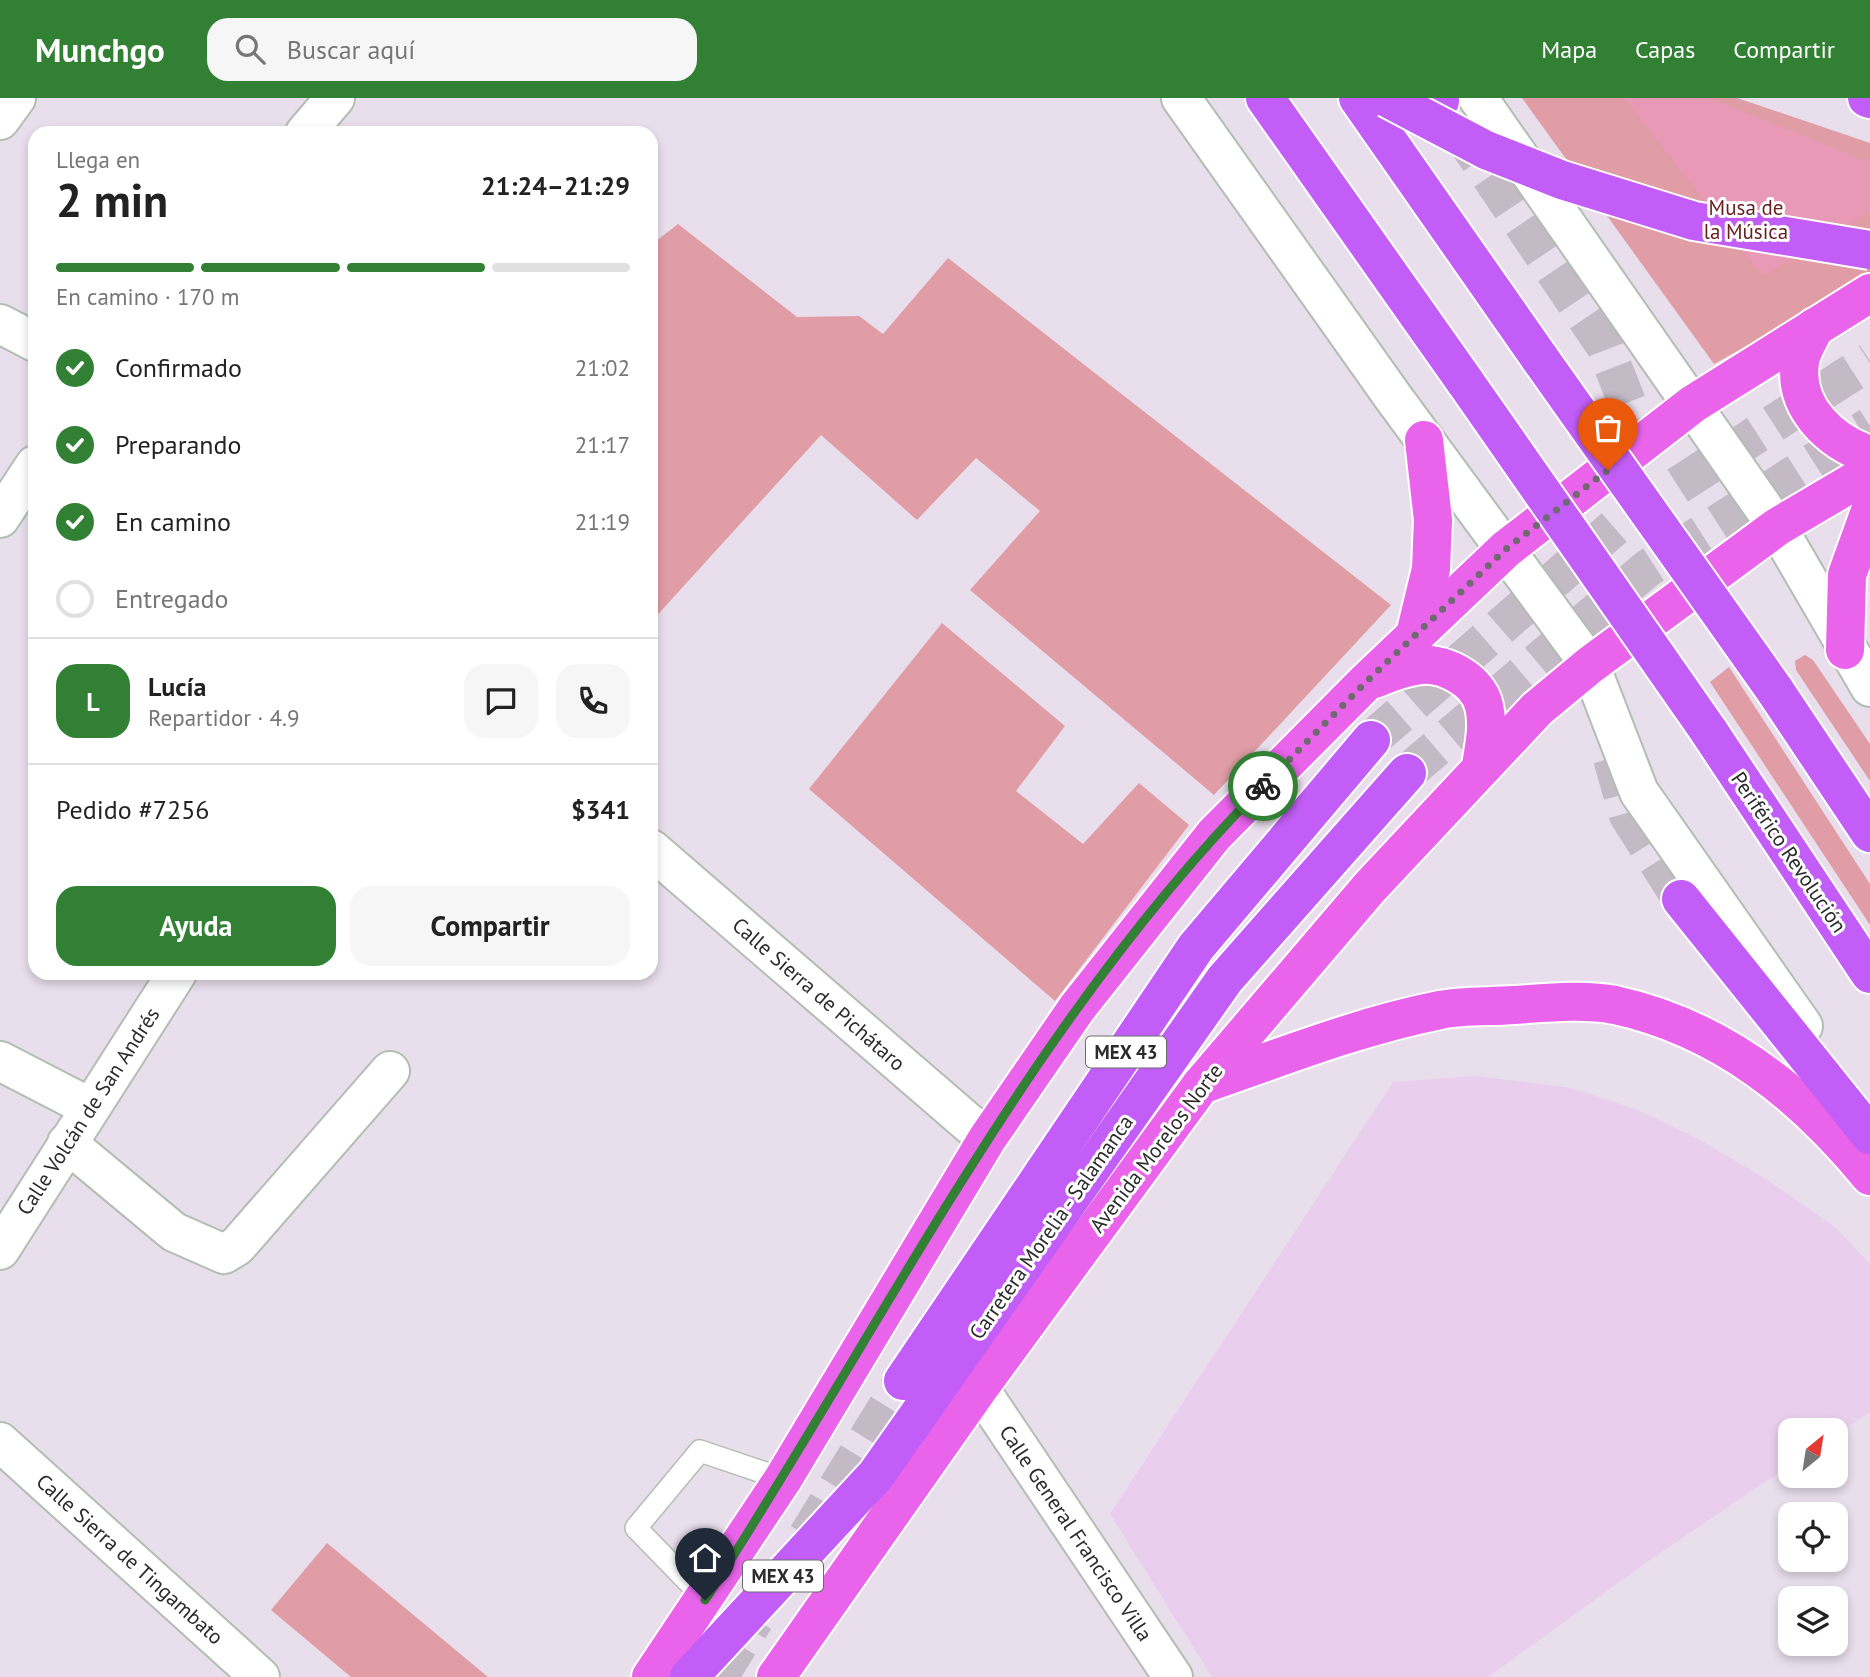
<!DOCTYPE html>
<html lang="es">
<meta charset="utf-8">
<style>
:root{--surface:#fff;--page:#f6f6f6;--text:#222;--muted:#767676;--line:#e0e0e0;--accent:#328034}
body{margin:0;font-family:"PT Sans",sans-serif;background:var(--page);color:var(--text);height:100vh;display:flex;flex-direction:column;font-size:26px;white-space:nowrap}
*{box-sizing:border-box;margin:0}
p{font-size:23px;color:var(--muted)}
.icon{flex:none;width:38px;height:38px;fill:none;stroke:currentColor;stroke-width:2;stroke-linecap:round;stroke-linejoin:round}
.map{position:relative;flex:1;overflow:hidden}
.drawer{position:absolute;left:28px;top:28px;width:630px;height:854px;display:flex;flex-direction:column;background:var(--surface);border-radius:21px;box-shadow:0 4px 10px #0003}
.drawer>*{flex:none}
.needle{width:46px;rotate:30deg}
.buttons{position:absolute;left:1778px;top:1320px;display:grid;gap:14px}
.buttons a{display:grid;place-items:center;width:70px;height:70px;border-radius:14px;background:var(--surface);box-shadow:0 4px 10px #0003;font-size:35px}
.pin{position:absolute;display:grid;place-items:center;width:60px;height:60px;color:#fff;margin:-72px -30px;border-radius:50% 50% 50% 0;rotate:-45deg;box-shadow:0 0 7px #0007}
.pin .icon{rotate:45deg}
.courier{position:absolute;display:grid;place-items:center;width:70px;height:70px;margin:-35px;border:5px solid #328034;border-radius:50%;background:#fff;color:#222;box-shadow:0 2px 9px #0007}
.overview em{font-style:normal;font-weight:700}
.overview div{display:flex;flex-direction:column-reverse}
.overview{display:flex;align-items:center;justify-content:space-between;height:119px;padding:0 28px}
h1{font-size:46px;font-weight:700;line-height:52px}
.bar{display:grid;grid-template-columns:repeat(4,1fr);gap:10px 7px;align-content:center;height:84px;padding:0 28px}
.bar i{height:9px;border-radius:5px;background:var(--line)}
.bar .active{background:var(--accent)}
.bar p{grid-column:span 4}
.line{display:flex;align-items:center;gap:18px;padding:0 28px;border-top:2px solid var(--line)}
.line div{flex:1}
.round{display:grid;place-items:center;flex:none;width:74px;height:74px;border-radius:21px;background:var(--page)}
ol{padding:0 28px;list-style:none}
li{display:flex;align-items:center;gap:21px;height:77px}
li p{margin-inline-start:auto}
li .icon{padding:7px;border-radius:50%;background:var(--accent);color:#fff;stroke-width:4}
li:last-child{color:var(--muted)}
li i{width:38px;height:38px;border:4px solid var(--line);border-radius:50%}
.cta{display:flex;gap:14px;margin-top:auto;padding:14px 28px}
.cta a{flex:1;height:80px;border-radius:21px;background:var(--accent);color:#fff;font-size:28px;font-weight:700;line-height:80px;text-align:center}
.cta a+a{background:var(--page);color:var(--text)}
header{display:flex;align-items:center;gap:42px;box-sizing:border-box;height:98px;padding:0 35px;background:var(--accent);color:#fff}
header strong{font-size:33px}
nav{display:flex;gap:38px;margin-inline-start:auto;font-size:24px}
.search{width:490px;height:63px;background:var(--page);display:flex;align-items:center;gap:18px;box-sizing:border-box;padding:0 24px;border-radius:21px;color:var(--muted);font-size:26px}
.map>svg:first-child{display:block}
</style>
<header>
<strong>Munchgo</strong>
<div class="search"><svg class="icon" aria-label="search" viewBox="0 0 24 24"><circle cx="10" cy="10" r="6"/><path d="M15 15l6 6"/></svg>Buscar aquí</div>
<nav><a>Mapa</a><a>Capas</a><a>Compartir</a></nav>
</header>
<div class="map">
<svg width="1870" height="1579" viewBox="0 0 1870 1579">
<rect width="100%" height="100%" fill="#e9deec"/>
<!-- education -->
<path fill="#eaceed" d="M1476,978L1572,990L1640,1013L1700,1042L1769,1083L1836,1130L1870,1166V1314L1836,1337V1332H1790V1367L1644,1466L1488,1579H1212L1110,1416L1393,984Z"/>
<!-- green -->
<g fill="#e09da5">
<path d="M1522,0H1737L1870,45V180L1714,266Z"/>
<path d="M678,126L797,219L859,218L883,236L948,160L1391,507L1214,697L970,492L1040,413L976,360L917,422L821,337L651,524V147Z"/>
<path d="M942,525L1065,628L1016,693L1083,746L1139,685L1189,727L1055,903L809,691Z"/>
<path d="M1805,557L1813,562L1870,646V683L1796,572L1795,563Z"/>
<path d="M1729,569L1870,786V827L1710,584Z"/>
<path d="M327,1445L488,1579H351L271,1512Z"/>
</g>
<!-- pitch -->
<path fill="#e799b5" d="M1624,0H1709L1870,65V113L1763,178Z"/>
<g fill="none" stroke-linecap="round" stroke-linejoin="round">
<!-- highway-tunnel -->
<g stroke="#c3bac5" stroke-width="38" stroke-dasharray="38 19" stroke-linecap="butt">
<path d="M1458,31L1605,248L1637,330L1627,377"/>
<path d="M1371,642L1617,427L1870,263"/>
<path d="M1612,660L1628,717L1681,801"/>
<path d="M1407,675L1648,470L1870,328"/>
<path d="M807,1438L903,1283"/>
<path d="M719,1579L755,1521"/>
</g>
<defs>
<path id="lane" d="M705,1501L636,1430L700,1353L783,1381"/>
<g id="street">
<path d="M0,22L16,0"/>
<path d="M305,35L335,0"/>
<path d="M0,226L35,244"/>
<path d="M0,420L35,367"/>
<path d="M651,751L987,1041"/>
<path d="M0,963L89,1009"/>
<path d="M67,1045L174,1134L224,1156L237,1148L390,973"/>
<path d="M0,1152L177,875"/>
<path d="M979,1290L1173,1579"/>
<path d="M0,1344L260,1579"/>
</g>
<g id="secondary">
<path d="M1181,0L1393,299L1590,567L1639,694L1803,928"/>
<path d="M1478,0L1777,429L1870,589"/>
</g>
<g id="primary">
<path d="M1815,229C1810,240 1801,253 1800,264C1793,310 1831,344 1870,357"/>
<path d="M1415,537L1431,471L1433,422L1424,342"/>
<path d="M1845,552L1847,477L1870,413"/>
<path d="M1374,581C1387,576 1401,570 1415,568C1441,562 1478,581 1484,608C1489,628 1484,648 1481,668"/>
<path d="M1201,987C1279,960 1359,928 1440,912C1463,907 1490,909 1514,907C1545,905 1584,901 1615,907C1721,930 1803,996 1870,1078"/>
<path d="M651,1579L783,1381L987,1041L1077,910L1214,737L1367,583L1506,451L1693,306L1870,195"/>
<path d="M776,1579L979,1290L1201,987L1370,789L1537,611L1590,567L1777,429L1870,374"/>
</g>
<g id="highway">
<path d="M1265,0L1466,285"/>
<path d="M1358,0L1541,262"/>
<path d="M1437,0L1440,3"/>
<path d="M1867,0L1870,1"/>
<path d="M1774,591L1870,735"/>
<path d="M1708,632L1870,876"/>
<path d="M1681,801L1870,1037"/>
<path d="M903,1283L1196,849L1371,642"/>
<path d="M689,1579L876,1377L1225,881L1407,675"/>
</g>
</defs>
<!-- lane casing -->
<use href="#lane" stroke="#b1beb2" stroke-width="24"/>
<!-- street casing -->
<use href="#street" stroke="#b1beb2" stroke-width="42"/>
<!-- secondary casing -->
<use href="#secondary" stroke="#b1beb2" stroke-width="42"/>
<!-- primary casing -->
<use href="#primary" stroke="#fff" stroke-width="42"/>
<!-- highway casing -->
<use href="#highway" stroke="#fff" stroke-width="42"/>
<!-- lane -->
<use href="#lane" stroke="#fff" stroke-width="21"/>
<!-- street -->
<use href="#street" stroke="#fff" stroke-width="38"/>
<!-- secondary -->
<use href="#secondary" stroke="#fff" stroke-width="38"/>
<!-- primary -->
<use href="#primary" stroke="#e964eb" stroke-width="38"/>
<!-- highway -->
<use href="#highway" stroke="#c25ef7" stroke-width="38"/>
<defs>
<g id="highway-bridge">
<path d="M1387,0L1486,52L1562,82L1694,123L1870,152"/>
<path d="M1541,262L1774,591"/>
<path d="M1466,285L1708,632"/>
</g>
</defs>
<!-- highway-bridge casing -->
<use href="#highway-bridge" stroke="#fff" stroke-width="42" stroke-linecap="butt"/>
<!-- highway-bridge -->
<use href="#highway-bridge" stroke="#c25ef7" stroke-width="38"/>
</g>
<g fill="none" stroke-linecap="round" stroke-linejoin="round">
<!-- done -->
<path stroke="#6e6a6f" stroke-width="7" stroke-dasharray="0 12.6" d="M1263,688L1367,583L1506,451L1608,372"/>
<!-- route -->
<path stroke="#328034" stroke-width="9" d="M705,1502C884,1227 1030,923 1263,688"/>
</g>
<g text-anchor="middle" dominant-baseline="central" stroke-width="6" stroke-linejoin="round" paint-order="stroke">
<!-- shield labels -->
<g fill="#fff" stroke="#6b6b6b" stroke-width="2">
<rect x="1086" y="938.5" width="80" height="31" rx="5"/>
<rect x="743" y="1462.5" width="80" height="31" rx="5"/>
</g>
<g font-size="19" font-weight="bold" fill="#2b2b2b">
<text x="1126" y="954">MEX 43</text>
<text x="783" y="1478">MEX 43</text>
</g>
<!-- park labels -->
<g font-size="21" fill="#661f1e" stroke="#fff">
<text x="1746" y="109">Musa de<tspan x="1746" dy="24">la Música</tspan></text>
</g>
<!-- street labels -->
<g font-size="21" fill="#2b2b2b" stroke="#fff">
<text transform="translate(1789 754) rotate(56)">Periférico Revolución</text>
<text transform="translate(819 896) rotate(41)">Calle Sierra de Pichátaro</text>
<text transform="translate(88 1013) rotate(-57)">Calle Volcán de San Andrés</text>
<text transform="translate(1156 1050) rotate(-53)">Avenida Morelos Norte</text>
<text transform="translate(1051 1129) rotate(-55)">Carretera Morelia - Salamanca</text>
<text transform="translate(1076 1435) rotate(56)">Calle General Francisco Villa</text>
<text transform="translate(130 1461) rotate(42)">Calle Sierra de Tingambato</text>
</g>
</g>
</svg>
<div class="buttons">
<a><svg class="needle" viewBox="-14 -14 28 28"><path d="M0-13l5 13h-10z" fill="#e53935"/><path d="M0 13l5-13h-10z" fill="#767676"/></svg></a>
<a><svg class="icon" aria-label="locate" viewBox="0 0 24 24"><circle cx="12" cy="12" r="6"/><path d="M12 2v4M12 18v4M2 12h4M18 12h4"/></svg></a>
<a><svg class="icon" aria-label="layers" viewBox="0 0 24 24"><path d="M12 4l9 5-9 5-9-5zM3 14l9 5 9-5"/></svg></a>
</div>
<div class="pin" style="left:1608px;top:372px;background:#ea580c"><svg class="icon" aria-label="bag" viewBox="0 0 24 24"><path d="M5 8h14l-1 12H6zM9 8a3 3 0 0 1 6 0"/></svg></div>
<div class="pin" style="left:705px;top:1502px;background:#1f2937"><svg class="icon" aria-label="home" viewBox="0 0 24 24"><path d="M3 11l9-7 9 7M6 9v11h12V9"/></svg></div>
<div class="courier" style="left:1263px;top:688px"><svg class="icon" aria-label="bike" viewBox="0 0 24 24"><circle cx="6" cy="16" r="4"/><circle cx="18" cy="16" r="4"/><path d="M6 16l4-8h5l3 8M10 8l3 8H6M13 5h3"/></svg></div>
<section class="drawer">
<div class="overview"><div><h1>2 min</h1><p>Llega en</p></div><em>21:24–21:29</em></div>
<div class="bar"><i class="active"></i><i class="active"></i><i class="active"></i><i></i><p>En camino · 170 m</p></div>
<ol>
<li><svg class="icon" aria-label="check" viewBox="0 0 24 24"><path d="M5 12l5 5 9-10"/></svg>Confirmado<p>21:02</p></li>
<li><svg class="icon" aria-label="check" viewBox="0 0 24 24"><path d="M5 12l5 5 9-10"/></svg>Preparando<p>21:17</p></li>
<li><svg class="icon" aria-label="check" viewBox="0 0 24 24"><path d="M5 12l5 5 9-10"/></svg>En camino<p>21:19</p></li>
<li><i></i>Entregado</li>
</ol>
<div class="line" style="height:126px"><b class="round" style="background:var(--accent);color:#fff">L</b><div><b>Lucía</b><p>Repartidor · 4.9</p></div><a class="round"><svg class="icon" aria-label="chat" viewBox="0 0 24 24"><path d="M4 5h16v11H9l-5 4z"/></svg></a><a class="round"><svg class="icon" aria-label="phone" viewBox="0 0 24 24"><path d="M5 4h4l2 5-3 2q2 4 5 5l2-3 5 2v4C11 20 4 13 5 4z"/></svg></a></div>
<div class="line" style="height:91px"><div>Pedido #7256</div><b>$341</b></div>
<div class="cta"><a>Ayuda</a><a>Compartir</a></div>
</section>
</div>
